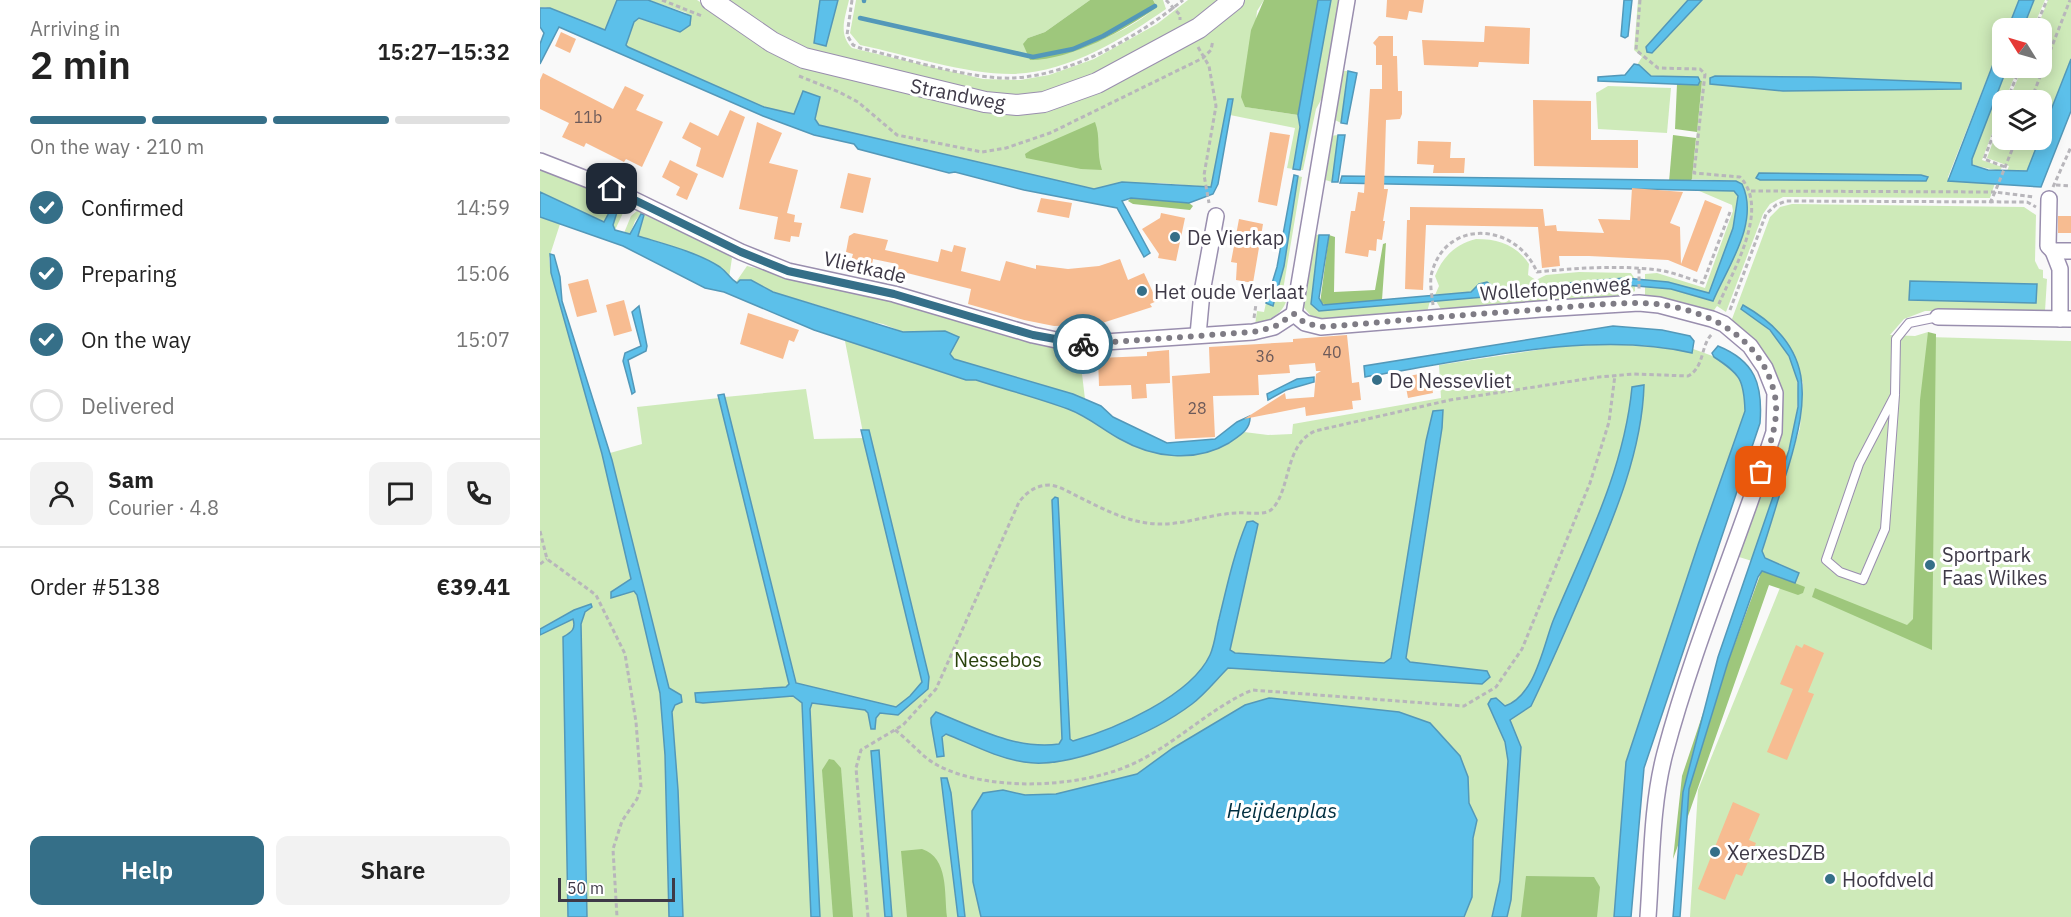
<!DOCTYPE html>
<meta charset="utf-8">
<style>
:root{--surface:#fff;--page:#f2f2f2;--text:#222;--muted:#767676;--line:#e0e0e0;--accent:#356f88}
body{margin:0;font-family:"IBM Plex Sans",sans-serif;background:var(--page);color:var(--text);height:100vh;display:flex;flex-direction:column;font-size:22px;white-space:nowrap}
*{box-sizing:border-box;margin:0}
p{font-size:20px;color:var(--muted)}
.icon{flex:none;width:33px;height:33px;fill:none;stroke:currentColor;stroke-width:2;stroke-linecap:round;stroke-linejoin:round}
.map{position:relative;flex:1;overflow:hidden}
.drawer{display:flex;flex-direction:column;background:var(--surface);width:540px}
.drawer>*{flex:none}
.needle{width:39px;rotate:307deg}
.fabs{position:absolute;left:1452px;top:18px;display:grid;gap:12px}
.fabs a{display:grid;place-items:center;width:60px;height:60px;border-radius:12px;background:var(--surface);box-shadow:0 3px 15px #0003;font-size:30px}
.scale{position:absolute;left:18px;bottom:15px;width:117px;box-sizing:border-box;padding-left:6px;border:3px solid #3e3947;border-top:0;font-size:16px;line-height:21px;white-space:nowrap;color:#3e3947;-webkit-text-stroke:4px #fff;paint-order:stroke}
.pin{position:absolute;display:grid;place-items:center;width:51px;height:51px;color:#fff;margin:-26px;border-radius:12px;box-shadow:0 3px 9px #0006}
.courier{position:absolute;display:grid;place-items:center;width:60px;height:60px;margin:-30px;border:4px solid #356f88;border-radius:50%;background:#fff;color:#222;box-shadow:0 2px 8px #0007}
.overview em{font-style:normal;font-weight:600}
.overview div{display:flex;flex-direction:column-reverse}
.overview{display:flex;align-items:center;justify-content:space-between;height:102px;padding:0 30px}
h1{font-size:39px;font-weight:600;line-height:45px}
.bar{display:grid;grid-template-columns:repeat(4,1fr);gap:9px 6px;align-content:center;height:72px;padding:0 30px}
.bar i{height:8px;border-radius:4px;background:var(--line)}
.bar .selected{background:var(--accent)}
.bar p{grid-column:span 4}
.line{display:flex;align-items:center;gap:15px;padding:0 30px;border-top:2px solid var(--line)}
.line div{flex:1}
.round{display:grid;place-items:center;flex:none;width:63px;height:63px;border-radius:12px;background:var(--page)}
ol{padding:0 30px;list-style:none}
li{display:flex;align-items:center;gap:18px;height:66px}
li p{margin-inline-start:auto}
li .icon{padding:6px;border-radius:50%;background:var(--accent);color:#fff;stroke-width:4}
li:last-child{color:var(--muted)}
li i{width:33px;height:33px;border:3px solid var(--line);border-radius:50%}
.cta{display:flex;gap:12px;margin-top:auto;padding:12px 30px}
.cta a{flex:1;height:69px;border-radius:12px;background:var(--accent);color:#fff;font-size:24px;font-weight:600;line-height:69px;text-align:center}
.cta a+a{background:var(--page);color:var(--text)}
main{display:flex;flex:1;min-height:0}
.map>svg:first-child{display:block}
</style>
<main>
<section class="drawer">
<div class="overview"><div><h1>2 min</h1><p>Arriving in</p></div><em>15:27–15:32</em></div>
<div class="bar"><i class="selected"></i><i class="selected"></i><i class="selected"></i><i></i><p>On the way · 210 m</p></div>
<ol>
<li><svg class="icon" aria-label="check" viewBox="0 0 24 24"><path d="M5 12l5 5 9-10"/></svg>Confirmed<p>14:59</p></li>
<li><svg class="icon" aria-label="check" viewBox="0 0 24 24"><path d="M5 12l5 5 9-10"/></svg>Preparing<p>15:06</p></li>
<li><svg class="icon" aria-label="check" viewBox="0 0 24 24"><path d="M5 12l5 5 9-10"/></svg>On the way<p>15:07</p></li>
<li><i></i>Delivered</li>
</ol>
<div class="line" style="height:108px"><a class="round"><svg class="icon" aria-label="person" viewBox="0 0 24 24"><circle cx="12" cy="8" r="4"/><path d="M4 21q1-7 8-7t8 7"/></svg></a><div><b>Sam</b><p>Courier · 4.8</p></div><a class="round"><svg class="icon" aria-label="chat" viewBox="0 0 24 24"><path d="M4 5h16v11H9l-5 4z"/></svg></a><a class="round"><svg class="icon" aria-label="phone" viewBox="0 0 24 24"><path d="M5 4h4l2 5-3 2q2 4 5 5l2-3 5 2v4C11 20 4 13 5 4z"/></svg></a></div>
<div class="line" style="height:78px"><div>Order #5138</div><b>€39.41</b></div>
<div class="cta"><a>Help</a><a>Share</a></div>
</section>
<div class="map">
<svg width="1531" height="917" viewBox="0 0 1531 917">
<rect width="100%" height="100%" fill="#f9f9f9"/>
<!-- green -->
<g fill="#ceeab9" fill-rule="evenodd">
<path d="M0,0H77L65,30L5,7L0,8Z"/>
<path d="M108,0H157L228,47L489,111L702,0H724L717,11L706,107L758,115L760,127L753,169L747,168L755,128L690,115L692,99L671,187L619,183L554,189L279,125L275,119L280,97L263,91L254,115L224,107L88,47L85,45L94,22L100,18L132,30L147,13Z"/>
<path d="M182,0H280L274,43L286,46L298,0H309C305,18 298,34 312,48L443,79L480,80L509,75L554,59L617,24L648,0H685L675,10L575,66L502,95L466,98L266,52Z"/>
<path d="M316,0H550L505,32L488,38L522,55C554,43 592,30 617,6L613,0H623L626,9C583,39 527,73 472,74C424,74 368,55 320,45L310,33Z"/>
<path d="M791,0H800L782,98L776,109L763,170H760Z"/>
<path d="M1098,0H1148L1112,53L1162,0H1479L1468,28H1462V41L1408,177V181L1455,183L1450,198L1243,197L1230,204L1223,214L1186,312L1177,306L1172,313L1105,295V286L1131,289L1169,300L1196,252L1207,220L1196,181L1152,179L1162,82L1158,77L1111,76L1097,65L1102,57L1094,50Z"/>
<path d="M1494,0H1505L1493,28H1483Z"/>
<path d="M1508,0H1531V59L1502,135V100H1469L1482,68H1502V28H1497Z"/>
<path d="M1467,68H1478L1465,100H1462V107L1442,160L1462,167L1460,171L1432,165V159Z"/>
<path d="M804,71H808L801,123L793,119Z"/>
<path d="M1068,86L1131,88L1127,133L1058,129L1056,93Z"/>
<path d="M1462,117V140H1500L1487,171H1467L1469,166L1447,158Z"/>
<path d="M798,135L792,182L782,179L790,136Z"/>
<path d="M0,167L80,199L83,213L75,230L73,225L78,209L73,205L65,222L0,192Z"/>
<path d="M758,176L762,177L743,290L747,291C749,311 731,320 715,325L717,311L724,312L726,303L733,306L737,297Z"/>
<path d="M1157,190L1194,191L1198,195L1193,228L1169,293L1128,282L1105,280V274L1117,273L1165,288L1193,211L1192,205Z"/>
<path d="M1252,204L1484,207L1496,215L1495,261L1499,269L1503,270V278L1507,279L1505,311H1385L1364,319L1350,335L1375,336L1388,332V337L1531,341V917H1150L1158,790L1248,568L1225,558L1222,552L1260,428L1263,383L1243,339L1218,320C1234,334 1249,350 1255,371C1269,421 1228,511 1212,561L1199,557L1234,453L1240,403L1192,319L1230,217L1240,207ZM1370,281L1496,284V302L1370,300Z"/>
<path d="M98,210L178,247L192,258L189,278C182,259 118,242 98,236L104,216L101,214L95,221L90,234L84,233L91,216Z"/>
<path d="M0,217L20,224L9,258L10,266L67,461H72L70,453L102,444L97,407L179,398L192,450L185,397L266,389L274,439L324,438L303,331L508,395L588,437L651,452L704,432L728,435L752,434L753,424L901,398L899,365L1109,333L1203,367L1216,403L1095,761L1083,917H0Z"/>
<path d="M770,234L779,235L771,304L779,311L890,301L887,312L779,320L771,316L761,304Z"/>
<path d="M936,239C959,239 976,245 989,264L988,275L996,280L1006,275L1039,272L1091,273L1095,279L957,289L939,284L931,292L895,295L899,286L895,276C903,256 916,244 936,239Z"/>
<path d="M207,266L337,297L491,341L539,349L545,399L414,359L410,354L416,342L363,332L343,324L316,319L300,312L233,292L211,280L196,282Z"/>
<path d="M1085,285H1095V291L1087,296L902,311L896,301Z"/>
</g>
<!-- forest -->
<g fill="#9ec77c">
<path d="M550,0H613L617,7C585,30 532,60 490,60L483,44L488,38L505,32Z"/>
<path d="M724,0H778L758,115L705,107L701,97L711,30Z"/>
<path d="M1160,81H1162L1157,132L1135,129L1137,84L1158,85Z"/>
<path d="M555,122C561,137 556,152 562,170L541,169L486,158L485,154L491,150Z"/>
<path d="M1133,135L1156,138L1152,179L1149,182H1129Z"/>
<path d="M591,198L649,203L653,206L650,210L593,204L588,201Z"/>
<path d="M789,235L795,237L794,292L835,290L843,244L846,243L842,300L788,305L780,303Z"/>
<path d="M1388,332L1396,334L1392,650L1272,597L1275,588L1367,625L1373,619L1380,400Z"/>
<path d="M1222,570L1265,587L1263,593L1258,595L1229,585L1147,819L1149,789L1188,662Z"/>
<path d="M1164,710L1143,792L1140,840L1133,859L1142,776Z"/>
<path d="M289,759L294,760L301,768L313,917H293L282,770Z"/>
<path d="M382,849C409,858 404,893 407,917H367L361,851Z"/>
<path d="M986,876L1054,877L1060,887L1057,917H981Z"/>
</g>
<!-- water -->
<g fill="#5cc0ea" stroke="#5398b9" stroke-width="1.5">
<path d="M77,0H108L151,16L150,25L140,32L99,18L94,22L86,45L88,47L224,107L254,114L263,91L280,97L275,119L279,125L554,189L582,182L671,187L688,99H693L678,184L673,194L649,203L591,198L582,201L610,253L604,257L577,208L484,190L415,172L409,173L318,149L314,144L274,135L223,116L19,27L0,64V44L4,33L0,27V8H10L65,30Z"/>
<path d="M280,0H298L286,46L274,43Z"/>
<path d="M778,0H791L760,170L753,169L760,127L758,115Z"/>
<path d="M1084,0H1092L1088,36L1085,38L1081,36Z"/>
<path d="M1148,0H1162L1112,53L1107,52L1106,47Z"/>
<path d="M1479,0H1494L1483,28H1468Z"/>
<path d="M1462,41V68H1467L1432,159V165L1448,170L1487,171L1531,59V111L1501,187L1408,181Z"/>
<path d="M1094,64L1099,65L1111,76L1158,77L1160,81L1158,85L1058,81V77L1085,75Z"/>
<path d="M808,71L817,73L807,124L801,123Z"/>
<path d="M1175,76L1273,77L1421,83V89L1243,91L1170,84V78Z"/>
<path d="M798,135H805L798,182H792Z"/>
<path d="M1219,173L1381,175L1388,177L1386,181L1220,180L1216,178Z"/>
<path d="M754,175L758,176L744,266L733,306L726,303L737,267Z"/>
<path d="M802,176L1196,181L1202,184C1220,222 1188,266 1173,301L1131,289L1085,285L779,311L771,304L779,235H789L779,298L783,305L931,292L939,284L947,282L957,289L1085,278L1128,282L1169,293L1193,228L1198,196L1194,191L800,183Z"/>
<path d="M0,192L64,222L73,205L76,204L78,209L73,225L75,230L90,234L101,214L104,215L98,236C124,244 157,252 180,267C187,272 189,278 197,283L200,280H211L233,292L363,332L405,331L419,337L410,354L414,359L533,394L561,406L573,417L627,443L675,439L697,422L710,416C711,430 699,436 689,443C655,463 613,458 580,439C562,429 547,416 528,409C498,398 467,390 436,380H426L274,330L184,292L165,288L83,246L0,217Z"/>
<path d="M10,254L14,255L20,277L22,301L72,460L129,688L141,695L142,702L135,705L132,712L138,790L143,917H129L125,755L120,693L97,595L94,591L71,598V592L91,579L62,454L11,273Z"/>
<path d="M1370,281L1497,284L1496,303L1369,300Z"/>
<path d="M1203,305C1276,346 1269,398 1248,468C1239,496 1231,524 1222,551L1225,558L1259,573L1255,583L1222,571L1218,577L1188,662L1149,789L1140,917H1133L1143,792L1178,657L1249,450L1258,407V382L1249,356L1230,330L1201,309Z"/>
<path d="M99,306L107,346L106,351L88,360L95,392L92,394L83,361L85,353L101,346L92,312Z"/>
<path d="M1073,326L1122,330L1150,336L1154,341L1152,353C1053,329 925,361 825,377L824,366Z"/>
<path d="M1178,346C1215,361 1223,384 1220,423L1104,768L1091,917H1074L1086,762L1158,545L1205,411C1204,379 1200,374 1174,357L1172,353Z"/>
<path d="M774,377V382L746,390L728,400L727,394L757,379Z"/>
<path d="M1104,385C1102,455 1071,524 1044,588C1027,627 1010,667 991,706L970,720L981,747L971,900L967,917H952L960,881L968,761L965,742L948,704L951,699L956,698L965,706C995,696 1003,647 1013,621C1045,545 1084,471 1092,387Z"/>
<path d="M184,394L256,683L356,707L370,696L382,682L321,430H329L389,677L388,689L358,715L340,713L336,718L335,729H331L328,713L325,710L272,703L270,709L280,917H271L262,703L253,696L163,703L156,702L155,693L246,687L249,684L178,395Z"/>
<path d="M903,410L902,428L866,658L870,662L947,671L950,677L942,684L688,668C676,680 665,694 652,704C615,732 531,770 484,762C457,758 431,744 406,734L402,737L404,756L397,757L391,723V718L396,712C436,728 476,750 519,744L522,739L512,500L515,497L518,498L530,739L533,741C575,729 651,696 670,655C675,644 676,630 679,619C687,586 694,553 707,522L713,521L718,524L690,650L695,653L844,663L851,658L853,646L886,441L893,411Z"/>
<path d="M51,604L52,607L45,612L41,624L47,917H28L23,637C32,632 36,629 33,619L0,635V629L34,610Z"/>
<path d="M729,698L859,712L890,723L920,756L928,777L929,803L937,820L933,838L932,897L924,917H441L433,882L432,811L443,793L463,790L485,795L516,794L597,774L633,748L705,705Z"/>
<path d="M339,750L352,917H345L331,751Z"/>
<path d="M401,778H407L411,793L425,917H418Z"/>
</g>
<g fill="none" stroke-linecap="round" stroke-linejoin="round">
<!-- stream -->
<g stroke="#5398b9" stroke-width="4.5">
<path d="M324,1V0"/>
<path d="M320,18L493,57L533,49L563,36L615,6"/>
</g>
</g>
<!-- building -->
<g fill="#f7bc91">
<path d="M847,0H884L882,13L869,11L867,20L846,17Z"/>
<path d="M945,26L990,28L989,64L939,62L938,67L884,65L882,40L944,42Z"/>
<path d="M21,32L36,39L30,53L15,46Z"/>
<path d="M839,36H853V56H857L858,91H862V114L860,119L846,120L844,189H848L843,221H845L842,240L837,239L836,251L829,250L828,257L805,253L811,211H815L818,192L824,193L830,89H842V65H836V46L833,43Z"/>
<path d="M3,73L73,109L85,86L104,95L96,110L123,122L102,167L86,159L84,162L46,143L44,147L22,137L29,123L0,109V80Z"/>
<path d="M993,100L1051,101V140H1098V168L994,166Z"/>
<path d="M190,110L205,117L183,178L156,166L161,148L142,138L150,122L178,136Z"/>
<path d="M217,122L242,133L229,163L258,170L247,213L255,215L254,222L262,223L259,237L251,236L250,242L234,239L238,217L199,209Z"/>
<path d="M730,132L750,135L737,206L718,202Z"/>
<path d="M878,141L911,142L910,158H925L924,173H893L894,165L877,164Z"/>
<path d="M130,160L158,174L147,200L136,195L140,187L122,177Z"/>
<path d="M308,173L331,178L323,213L300,208Z"/>
<path d="M1092,188L1143,192L1130,223L1140,227L1141,264L1165,200L1182,207L1157,272L1128,260L1049,256H1019L1020,266L1002,268L998,227L886,225L883,290L865,289L867,220H870V207L1003,209L1005,226L1016,225L1017,231L1064,233L1058,219L1090,220Z"/>
<path d="M501,198L532,203L529,218L497,212Z"/>
<path d="M621,213L645,218L636,261L618,258L619,254L602,229L620,218Z"/>
<rect x="1518" y="216" width="13" height="17"/>
<path d="M699,219L723,224L713,283L696,280L697,263L691,262Z"/>
<path d="M314,233L348,240L345,250L398,262L401,249L412,252L414,245L426,248L421,271L460,281L466,261L496,269V265L528,269L559,266L580,259L588,280L604,273L617,301L610,304L612,307L556,325L514,326L484,320L428,304L431,289L355,270L357,264L333,259L332,265L311,261L313,254L306,252L309,236Z"/>
<path d="M48,279L57,312L37,317L28,284Z"/>
<path d="M84,300L92,331L74,336L66,305Z"/>
<path d="M208,313L259,330L254,342L249,340L243,359L200,344Z"/>
<path d="M807,335L812,383L819,382L821,400L812,401L813,409L766,416L765,407L704,419L745,393L746,399L774,397L776,374L781,371H776L775,363L749,365L750,373L718,375L719,395L673,396L675,437L635,439L632,376L670,373L669,347L753,342V339Z"/>
<path d="M629,350L630,383L606,384L607,398L592,399L591,385L559,386L558,358L607,356V352Z"/>
<path d="M889,372L893,393L868,398L864,377Z"/>
<path d="M1264,644L1284,653L1268,692L1274,694L1247,760L1227,752L1253,689L1240,684L1256,645L1262,648Z"/>
<path d="M1193,802L1220,814L1209,840L1216,843L1202,876L1196,874L1185,900L1158,889Z"/>
</g>
<g fill="none" stroke-linecap="round" stroke-linejoin="round">
<defs>
<path id="service" d="M1355,395L1319,464L1286,560L1300,572L1323,580L1345,529L1355,395L1356,339L1369,323L1398,317"/>
<g id="minor">
<path d="M0,161L72,189L201,252L248,271L354,294L493,335L535,344L713,332L734,327L754,314"/>
<path d="M1509,199L1508,246L1513,251H1531"/>
<path d="M1513,251L1520,269V319"/>
<path d="M754,314L765,323L781,327L1001,309L1099,303L1119,305L1172,319L1184,324L1210,346L1225,368L1235,393L1234,432C1199,540 1154,644 1125,753C1111,806 1112,863 1108,917"/>
<path d="M754,314L807,0"/>
<path d="M1398,317L1531,319"/>
<path d="M658,335L662,292L676,216"/>
</g>
<path id="tertiary" d="M171,0L232,42L264,58L445,102L477,105L504,102L557,83L659,28L694,0"/>
</defs>
<!-- service casing -->
<use href="#service" stroke="#998eae" stroke-width="10"/>
<!-- minor casing -->
<use href="#minor" stroke="#998eae" stroke-width="18"/>
<!-- tertiary casing -->
<use href="#tertiary" stroke="#998eae" stroke-width="22"/>
<!-- path -->
<g stroke="#b8b6bb" stroke-width="3" stroke-dasharray="4.5 3" stroke-linecap="butt">
<path d="M122,0L162,16"/>
<path d="M312,0L307,35L313,45L320,48C363,58 431,80 474,78C532,75 599,36 643,0"/>
<path d="M626,0L640,15V20"/>
<path d="M1100,0L1096,50L1118,68L1160,69L1165,74L1154,173L1200,177C1231,209 1192,272 1178,306"/>
<path d="M1495,28L1507,0"/>
<path d="M658,47L669,66L676,106L664,175L669,203"/>
<path d="M259,76L299,92L318,102L357,135L442,152L466,148L510,133L663,58L671,50L673,40"/>
<path d="M1467,100L1480,68"/>
<path d="M1491,100L1530,0"/>
<path d="M1462,112L1444,159L1465,167"/>
<path d="M1516,185L1531,186"/>
<path d="M1513,187L1531,147"/>
<path d="M1211,191L1455,192L1476,140"/>
<path d="M1450,203L1455,192L1494,197"/>
<path d="M1099,269V289"/>
<path d="M893,305C892,295 889,282 892,272C907,218 976,223 997,272C1037,268 1078,265 1118,270C1133,272 1149,279 1163,283L1190,212"/>
<path d="M1190,310L1226,214L1236,205L1246,201L1487,202L1496,207"/>
<path d="M714,318L716,304"/>
<path d="M0,531L7,559L56,595L85,654L96,722L101,787L97,799L82,821L73,849L77,917"/>
<path d="M0,564L7,559"/>
<path d="M355,730C370,741 382,757 397,765C448,792 536,788 588,766C633,747 668,709 712,690L924,706L956,687L982,649L1050,483L1069,422L1075,375"/>
<path d="M328,917L316,768L321,750L363,725L396,689L479,502C487,492 496,485 510,485C520,486 530,493 539,497C565,510 591,524 621,524C647,524 671,514 697,513C707,512 726,516 732,509C751,490 744,445 775,431L910,400L1059,377L1094,374L1148,376C1165,367 1160,346 1172,334"/>
</g>
<!-- service -->
<use href="#service" stroke="#fff" stroke-width="8"/>
<!-- minor -->
<use href="#minor" stroke="#fff" stroke-width="15"/>
<!-- tertiary -->
<use href="#tertiary" stroke="#fff" stroke-width="20"/>
</g>
<g fill="none" stroke-linecap="round" stroke-linejoin="round">
<!-- done -->
<path stroke="#7f7c85" stroke-width="6" stroke-dasharray="0 10.8" d="M543,344L713,332L734,327L754,314L765,323L781,327C848,322 914,315 981,311C1020,308 1060,303 1100,303C1156,304 1220,332 1234,392C1241,418 1229,447 1221,472"/>
<!-- route -->
<path stroke="#356f88" stroke-width="8" d="M72,189L201,252L248,271L354,294L493,335L543,344"/>
</g>
<!-- markers -->
<g fill="#356f88" stroke="#fff" stroke-width="2">
<circle cx="635" cy="237" r="6"/>
<circle cx="602" cy="291" r="6"/>
<circle cx="837" cy="380" r="6"/>
<circle cx="1390" cy="565" r="6"/>
<circle cx="1175" cy="852" r="6"/>
<circle cx="1290" cy="879" r="6"/>
</g>
<g text-anchor="middle" dominant-baseline="central" stroke-width="6" stroke-linejoin="round" paint-order="stroke">
<!-- number labels -->
<g font-size="16" fill="#6c5a5a">
<text x="48" y="117">11b</text>
<text x="792" y="352">40</text>
<text x="725" y="356">36</text>
<text x="657" y="408">28</text>
</g>
<!-- street labels -->
<g font-size="20" fill="#3e3947" stroke="#fff">
<text transform="translate(418 94) rotate(11)">Strandweg</text>
<text transform="translate(325 267) rotate(13)">Vlietkade</text>
<text transform="translate(1015 288) rotate(-4)">Wollefoppenweg</text>
</g>
<!-- poi labels -->
<g font-size="20" fill="#3e3947" stroke="#fff" text-anchor="start">
<text x="647" y="237">De Vierkap</text>
<text x="614" y="291">Het oude Verlaat</text>
<text x="849" y="380">De Nessevliet</text>
<text x="1402" y="554">Sportpark<tspan x="1402" dy="23">Faas Wilkes</tspan></text>
<text x="1187" y="852">XerxesDZB</text>
<text x="1302" y="879">Hoofdveld</text>
</g>
<!-- park labels -->
<g font-size="20" fill="#28410b" stroke="#fff">
<text x="458" y="659">Nessebos</text>
</g>
<!-- water labels -->
<g font-size="21" font-style="italic" fill="#002f40" stroke="#fff">
<text x="742" y="810">Heijdenplas</text>
</g>
</g>
</svg>
<div class="fabs">
<a><svg class="needle" viewBox="-14 -14 28 28"><path d="M0-13l5 13h-10z" fill="#e53935"/><path d="M0 13l5-13h-10z" fill="#767676"/></svg></a>
<a><svg class="icon" aria-label="layers" viewBox="0 0 24 24"><path d="M12 4l9 5-9 5-9-5zM3 14l9 5 9-5"/></svg></a>
</div>
<div class="scale">50 m</div>
<div class="pin" style="left:1221px;top:472px;background:#ea580c"><svg class="icon" aria-label="bag" viewBox="0 0 24 24"><path d="M5 8h14l-1 12H6zM9 8a3 3 0 0 1 6 0"/></svg></div>
<div class="pin" style="left:72px;top:189px;background:#1f2937"><svg class="icon" aria-label="home" viewBox="0 0 24 24"><path d="M3 11l9-7 9 7M6 9v11h12V9"/></svg></div>
<div class="courier" style="left:543px;top:344px"><svg class="icon" aria-label="bike" viewBox="0 0 24 24"><circle cx="6" cy="16" r="4"/><circle cx="18" cy="16" r="4"/><path d="M6 16l4-8h5l3 8M10 8l3 8H6M13 5h3"/></svg></div>
</div>
</main>
